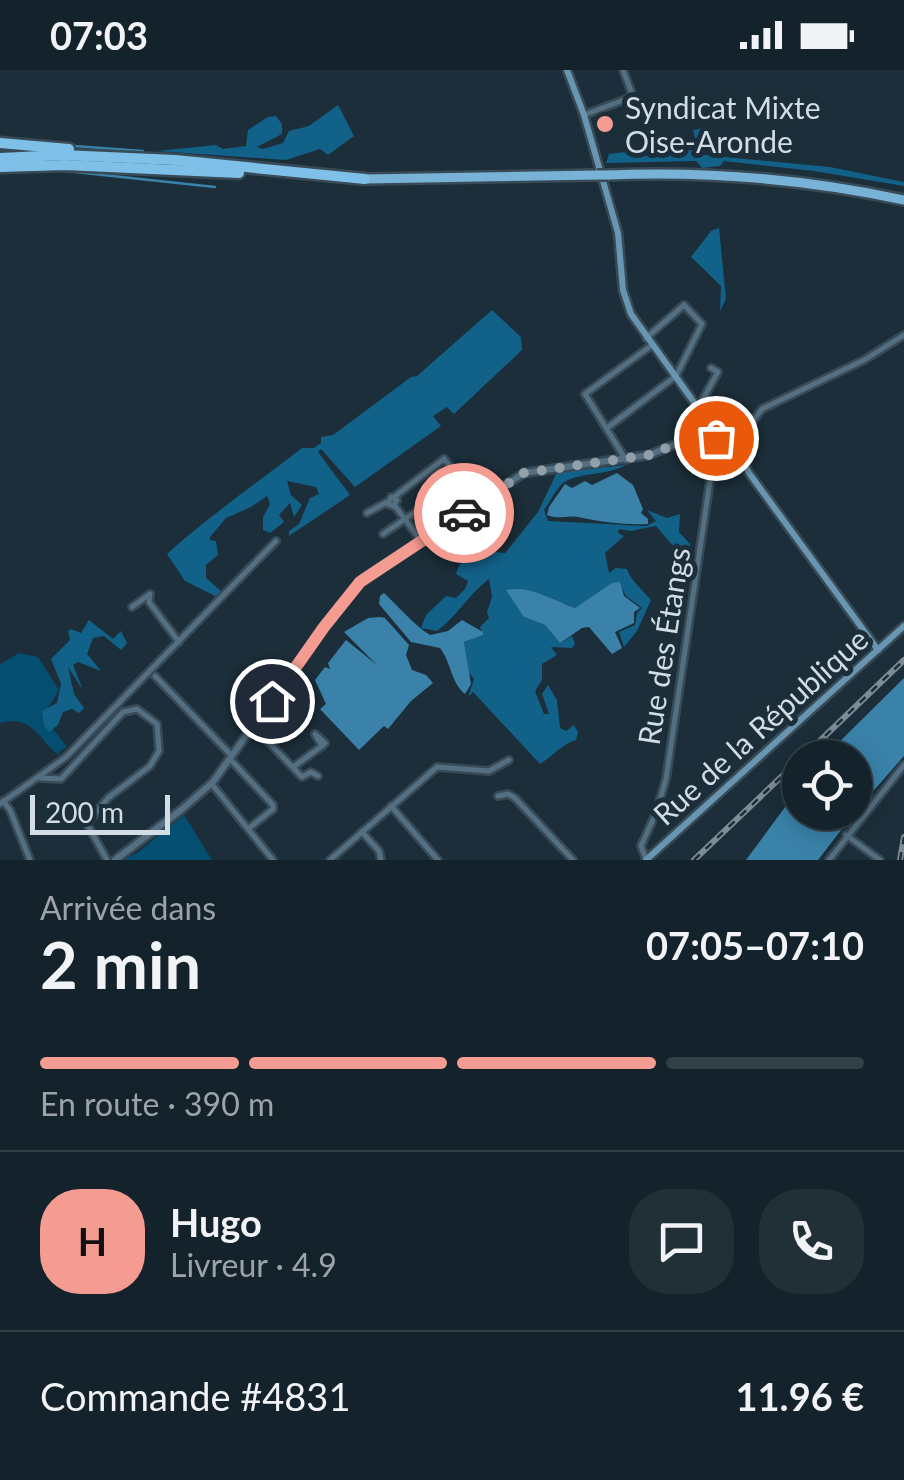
<!DOCTYPE html>
<html lang="fr">
<meta charset="utf-8">
<style>
:root{--surface:#14222b;--page:#212f37;--text:#f1f3f6;--muted:#9da4a9;--line:#333f47;--accent:#f59c92}
body{margin:0;font-family:Lato,sans-serif;background:var(--page);color:var(--text);height:100vh;display:flex;flex-direction:column;font-size:38px;white-space:nowrap}
*{box-sizing:border-box;margin:0}
p{font-size:32px;color:var(--muted)}
.icon{flex:none;width:55px;height:55px;fill:none;stroke:currentColor;stroke-width:2;stroke-linecap:round;stroke-linejoin:round}
.map{position:relative;height:790px;overflow:hidden}
.sheet{display:flex;flex-direction:column;background:var(--surface);flex:1}
.sheet>*{flex:none}
.controls{position:absolute;left:782px;top:670px;display:grid;gap:20px}
.controls a{display:grid;place-items:center;width:90px;height:90px;border-radius:50%;background:var(--surface);box-shadow:0 5px 25px #0003,0 0 0 2px var(--line);font-size:50px}
.scale{position:absolute;left:30px;bottom:25px;width:140px;box-sizing:border-box;padding-left:10px;border:5px solid #d2dde5;border-top:0;font-size:28px;line-height:35px;white-space:nowrap;color:#d2dde5;-webkit-text-stroke:8px #1b2e39;paint-order:stroke}
.pin{position:absolute;display:grid;place-items:center;width:85px;height:85px;color:#fff;margin:-42px;border:5px solid #fff;border-radius:50%;box-shadow:0 2px 10px #0007}
.courier{position:absolute;display:grid;place-items:center;width:100px;height:100px;margin:-50px;border:8px solid #f59c92;border-radius:50%;background:#fff;color:#222;box-shadow:0 2px 12px #0007}
.headline em{font-style:normal;font-weight:700}
.headline div{display:flex;flex-direction:column-reverse}
.headline{display:flex;align-items:center;justify-content:space-between;height:170px;padding:0 40px}
h1{font-size:65px;font-weight:700;line-height:75px}
.bar{display:grid;grid-template-columns:repeat(4,1fr);gap:15px 10px;align-content:center;height:120px;padding:0 40px}
.bar i{height:12px;border-radius:8px;background:var(--line)}
.bar .selected{background:var(--accent)}
.bar p{grid-column:span 4}
.line{display:flex;align-items:center;gap:25px;padding:0 40px;border-top:2px solid var(--line)}
.line div{flex:1}
.round{display:grid;place-items:center;flex:none;width:105px;height:105px;border-radius:40px;background:var(--page)}
.status{display:flex;justify-content:space-between;align-items:center;height:70px;padding:0 50px;background:var(--surface);direction:ltr}
.status svg{height:28px;fill:currentColor}
.map>svg:first-child{display:block}
</style>
<div class="status"><b>07:03</b><svg viewBox="0 0 49 12"><path d="M0 12V9h3v3zM5 12V6h3v6zM10 12V3h3v9zM15 12V0h3v12zM26 1h20v11H26zM47 4h2v5h-2z"/></svg></div>
<div class="map">
<svg width="904" height="790" viewBox="0 0 904 790">
<rect width="100%" height="100%" fill="#1b2e39"/>
<!-- green -->
<g fill="#044f71">
<path d="M19,583L38,587L59,620L43,646L67,677L60,681L59,685C39,672 35,644 0,653V594Z"/>
<path d="M184,745L212,790H123L137,783Z"/>
</g>
<!-- forest -->
<g fill="#126188">
<path d="M338,35L354,66L328,85L320,79L286,90L157,81L216,75L223,79L246,76L248,60L268,47L276,46L282,54V64L257,77L263,79L283,73L289,61L309,56Z"/>
<path d="M705,58L712,76L704,79V85L830,97L904,112V116L814,101L724,91L720,96L702,98L696,91L606,93L609,84L634,81L678,86L683,79L697,77L693,60Z"/>
<path d="M719,158L726,229L720,241L721,216L691,187L711,161Z"/>
<path d="M492,240L521,267L522,280L454,344L447,337L433,346L441,356L355,417L321,379L318,382L350,425L289,466V461L299,454L310,428L319,424L316,417L287,411L291,425L302,435L294,447L290,433L279,445L284,452L270,463L263,460V447L270,434L267,426L251,437L226,448L210,467V470L216,471L218,485L206,495V508L221,521L220,524L215,526L185,511L167,484C209,446 257,413 302,378H314L321,373V367L333,365L411,307L417,306Z"/>
<path d="M626,395C606,406 579,402 563,413C556,419 550,432 544,440L548,451L646,456L656,451L647,440L667,448L680,444L679,462L690,474L692,498L656,456L630,461L619,459L618,463L624,466L605,483L609,503L616,498L627,499C630,510 643,520 651,530L637,561L624,577L619,562L635,555L637,543L642,538L626,526L619,512L575,538L541,524L524,547L545,555L560,573L572,566L575,574L572,578L551,577L557,585L542,594V610L535,621L544,644H549L542,624L548,615L557,630L560,658L566,661L574,655L578,662L576,670C562,674 553,686 540,694L473,622L468,627L474,609L469,603L464,572L483,565L480,557L489,548L487,542L492,527L489,509C469,524 457,546 437,561L421,558L426,545L446,526L456,528L465,519L468,511L456,504C465,476 479,480 505,483L538,442L557,402Z"/>
<path d="M89,550L113,569L121,561L127,573L121,580L104,566L93,568L87,584L101,601L78,592L73,595L83,620L68,597L74,624L84,638L79,643L72,639L63,642L58,655L49,662L44,655L42,641L57,633L61,614L51,589L70,570L68,561L71,559L81,563Z"/>
</g>
<!-- water -->
<g fill="#3a82aa">
<path d="M617,403L633,415L643,439L641,443L648,449V454C625,455 601,452 578,447C567,445 557,450 547,445L549,437L565,414L572,418L585,411L592,415Z"/>
<path d="M620,512L624,526L640,538L634,542V553L615,562L622,578L612,584L589,557L582,558L560,573L545,555L524,547L506,520C530,515 553,530 575,538L612,513Z"/>
<path d="M384,523C398,536 415,556 430,565L448,561L462,550L483,562V565L464,572L471,614L465,624C451,613 451,592 440,578L411,572L379,534L380,526Z"/>
<path d="M380,547L385,548L409,575L406,585L412,600L426,605L433,613L411,631L388,659L384,656L359,680L320,639L326,634L315,610L325,597L330,599L328,593L346,570L377,595L344,562L368,548Z"/>
<path d="M904,608V686L855,742V688L824,687Z"/>
<path d="M800,717V742H855L818,790H746Z"/>
</g>
<g fill="none" stroke-linecap="round" stroke-linejoin="round">
<!-- stream -->
<g stroke="#3a82aa" stroke-width="2.5">
<path d="M74,76L143,81"/>
<path d="M56,100L215,117"/>
<path d="M0,103L13,101"/>
</g>
<defs>
<g id="minor">
<path d="M584,45L629,28L631,21L623,0"/>
<path d="M698,338L718,302L711,298"/>
<path d="M607,358L676,306L702,254L684,235L646,268"/>
<path d="M737,372L762,339L864,290L904,265"/>
<path d="M744,375L747,360"/>
<path d="M626,390L585,324L652,275"/>
<path d="M391,427L397,430L393,436L388,434Z"/>
<path d="M394,427L444,389L479,432"/>
<path d="M395,436L422,472"/>
<path d="M367,443L387,432"/>
<path d="M383,464L427,434"/>
<path d="M132,537L150,524L149,532L179,572"/>
<path d="M155,606L232,686"/>
<path d="M254,657L302,707L311,702L318,706"/>
<path d="M230,689L273,735V739L248,759"/>
<path d="M293,697L322,676L325,673L315,664L322,676"/>
<path d="M40,708L61,709L123,642L137,639L157,654L159,681L150,696L108,728L87,754L107,790"/>
<path d="M211,713L273,790"/>
<path d="M498,726L508,724L515,728L573,790"/>
<path d="M3,731L10,740L30,790"/>
<path d="M0,734L66,687L276,471"/>
<path d="M391,736L438,790"/>
<path d="M362,762L379,781L381,790"/>
<path d="M846,765L880,790"/>
<path d="M646,789L641,776L656,743L666,709L717,363"/>
<path d="M330,790L437,697L489,701L509,690"/>
<path d="M829,790L904,695"/>
</g>
<path id="tertiary" d="M115,790L181,740L213,712L324,557L364,508L524,403L649,385L713,359"/>
<g id="secondary">
<path d="M567,0L584,45L618,163L623,220L631,244L713,359L733,376"/>
<circle cx="738" cy="378" r="6"/>
<path d="M740,384L749,403L878,580"/>
<path d="M646,790L904,556"/>
</g>
<g id="primary">
<path d="M608,105C708,101 806,109 904,130"/>
<path d="M365,109L597,105"/>
</g>
<g id="trunk">
<path d="M0,73L69,79"/>
<path d="M0,88L62,85L175,90L365,109"/>
<path d="M0,97L65,95L239,103"/>
</g>
</defs>
<!-- minor casing -->
<use href="#minor" stroke="#384a55" stroke-width="10"/>
<!-- tertiary casing -->
<use href="#tertiary" stroke="#384a55" stroke-width="11"/>
<!-- secondary casing -->
<use href="#secondary" stroke="#384a55" stroke-width="11"/>
<!-- primary casing -->
<use href="#primary" stroke="#384a55" stroke-width="14"/>
<!-- trunk casing -->
<use href="#trunk" stroke="#384a55" stroke-width="15"/>
<!-- minor -->
<use href="#minor" stroke="#536f81" stroke-width="5"/>
<!-- tertiary -->
<use href="#tertiary" stroke="#536f81" stroke-width="6"/>
<!-- secondary -->
<use href="#secondary" stroke="#6895b1" stroke-width="6"/>
<!-- primary -->
<use href="#primary" stroke="#78b3d7" stroke-width="9"/>
<!-- trunk -->
<use href="#trunk" stroke="#7fc0e8" stroke-width="10"/>
<defs>
<g id="rail">
<path d="M802,688L904,590"/>
<path d="M694,790L800,689"/>
<path d="M900,790L904,767"/>
</g>
</defs>
<!-- rail casing -->
<use href="#rail" stroke="#7e8c96" stroke-width="6"/>
<!-- rail -->
<use href="#rail" stroke="#1b2e39" stroke-width="2.5" stroke-dasharray="8" stroke-linecap="butt"/>
<defs>
<path id="primary-bridge" d="M597,105H608"/>
</defs>
<!-- primary-bridge casing -->
<use href="#primary-bridge" stroke="#384a55" stroke-width="14" stroke-linecap="butt"/>
<!-- primary-bridge -->
<use href="#primary-bridge" stroke="#78b3d7" stroke-width="9"/>
</g>
<g fill="none" stroke-linecap="round" stroke-linejoin="round">
<!-- done -->
<path stroke="#92a0a9" stroke-width="10" stroke-dasharray="0 18" d="M464,443L524,403L649,385L713,359L716,368"/>
<!-- route -->
<path stroke="#f59c92" stroke-width="12" d="M272,631L324,557L360,512L464,443"/>
</g>
<!-- markers -->
<circle fill="#f59c92" stroke="#1b2e39" stroke-width="4" cx="605" cy="54" r="10"/>
<g text-anchor="middle" dominant-baseline="central" stroke-width="10" stroke-linejoin="round" paint-order="stroke">
<!-- poi labels -->
<g font-size="30" fill="#d2dde5" stroke="#1b2e39" text-anchor="start">
<text x="625" y="37">Syndicat Mixte<tspan x="625" dy="34">Oise-Aronde</tspan></text>
</g>
<!-- street labels -->
<g font-size="30" fill="#d2dde5" stroke="#1b2e39">
<text transform="translate(663 576) rotate(-81)">Rue des Étangs</text>
<text transform="translate(760 656) rotate(-42)">Rue de la République</text>
</g>
</g>
</svg>
<div class="controls">
<a><svg class="icon" aria-label="locate" viewBox="0 0 24 24"><circle cx="12" cy="12" r="6"/><path d="M12 2v4M12 18v4M2 12h4M18 12h4"/></svg></a>
</div>
<div class="scale">200 m</div>
<div class="pin" style="left:716px;top:368px;background:#ea580c"><svg class="icon" aria-label="bag" viewBox="0 0 24 24"><path d="M5 8h14l-1 12H6zM9 8a3 3 0 0 1 6 0"/></svg></div>
<div class="pin" style="left:272px;top:631px;background:#1f2937"><svg class="icon" aria-label="home" viewBox="0 0 24 24"><path d="M3 11l9-7 9 7M6 9v11h12V9"/></svg></div>
<div class="courier" style="left:464px;top:443px"><svg class="icon" aria-label="car" viewBox="0 0 24 24"><path d="M5 17H2v-5l4-1 3-4h7l3 4 3 1v5h-3M9 17h6M6 11h13"/><circle cx="7" cy="17" r="2"/><circle cx="17" cy="17" r="2"/></svg></div>
</div>
<section class="sheet">
<div class="headline"><div><h1>2 min</h1><p>Arrivée dans</p></div><em>07:05–07:10</em></div>
<div class="bar"><i class="selected"></i><i class="selected"></i><i class="selected"></i><i></i><p>En route · 390 m</p></div>
<div class="line" style="height:180px"><b class="round" style="background:var(--accent);color:#111">H</b><div><b>Hugo</b><p>Livreur · 4.9</p></div><a class="round"><svg class="icon" aria-label="chat" viewBox="0 0 24 24"><path d="M4 5h16v11H9l-5 4z"/></svg></a><a class="round"><svg class="icon" aria-label="phone" viewBox="0 0 24 24"><path d="M5 4h4l2 5-3 2q2 4 5 5l2-3 5 2v4C11 20 4 13 5 4z"/></svg></a></div>
<div class="line" style="height:130px"><div>Commande #4831</div><b>11.96 €</b></div>
</section>
